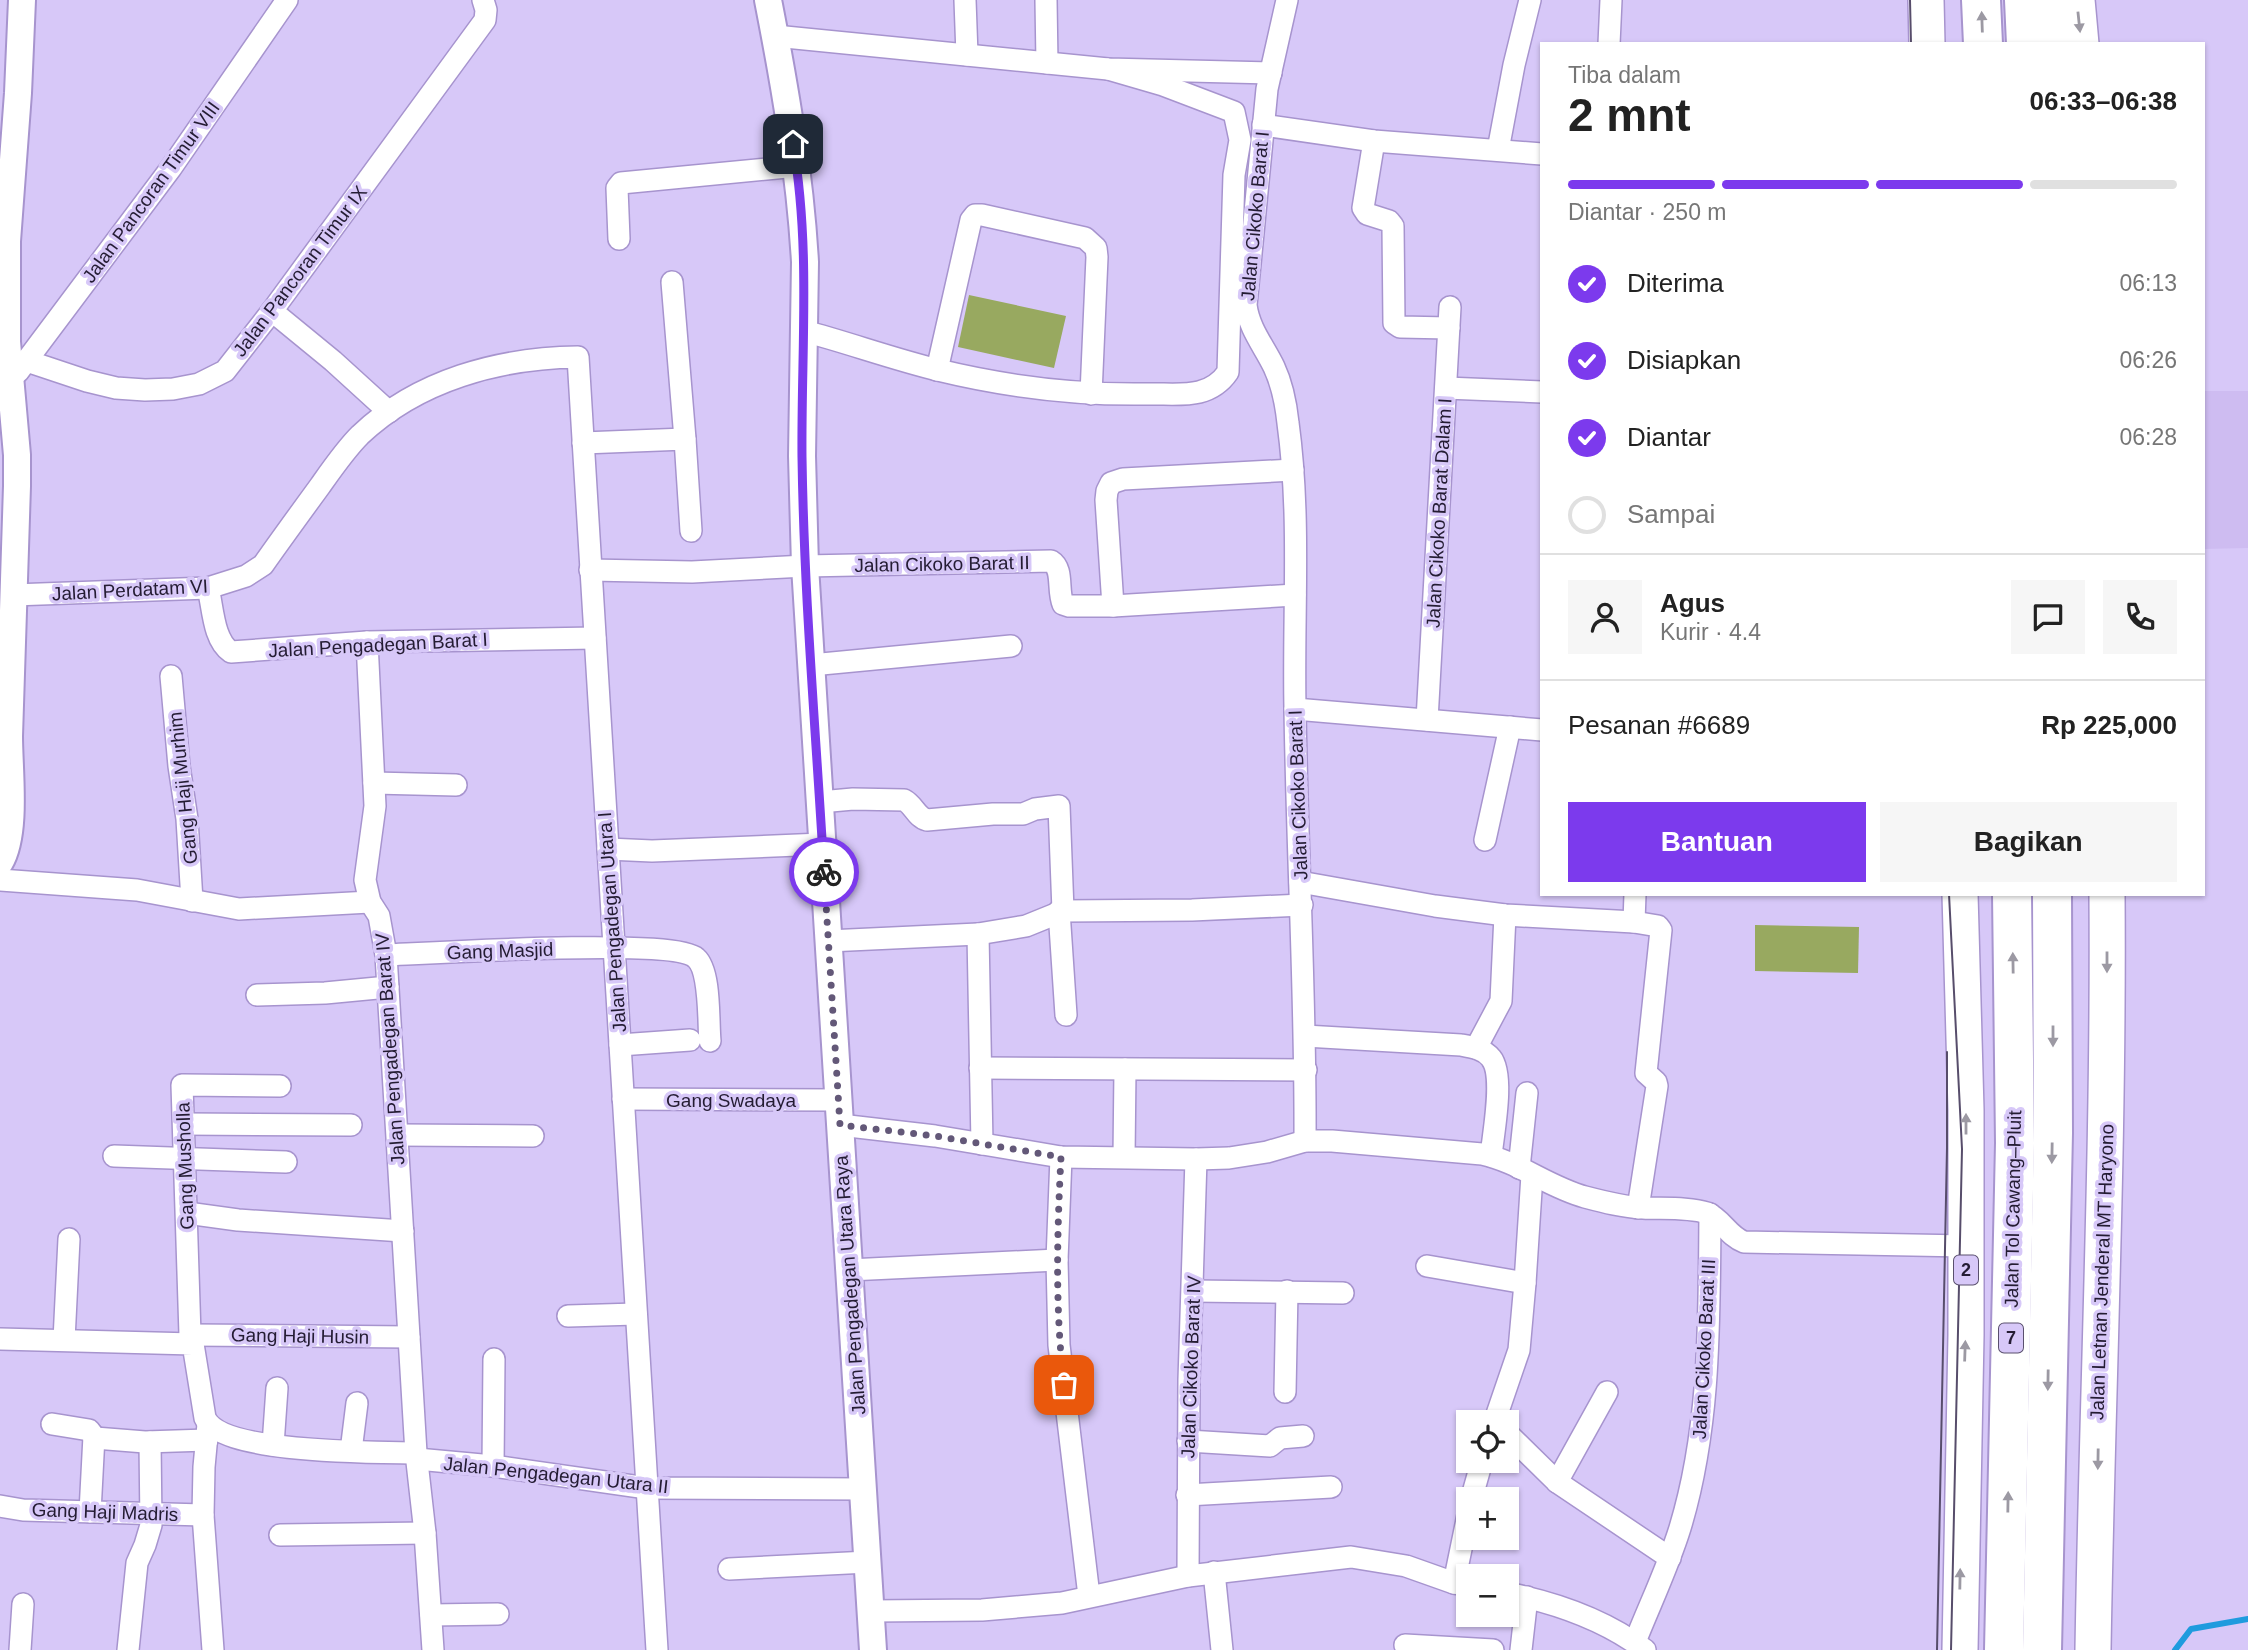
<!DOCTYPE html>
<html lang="id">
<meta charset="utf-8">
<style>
:root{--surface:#fff;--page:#f6f6f6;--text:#222;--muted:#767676;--line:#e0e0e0;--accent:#7c3aed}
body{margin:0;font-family:Arial,sans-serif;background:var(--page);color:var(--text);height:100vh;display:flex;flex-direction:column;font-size:26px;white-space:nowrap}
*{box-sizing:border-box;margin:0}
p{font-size:23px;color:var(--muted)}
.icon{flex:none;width:38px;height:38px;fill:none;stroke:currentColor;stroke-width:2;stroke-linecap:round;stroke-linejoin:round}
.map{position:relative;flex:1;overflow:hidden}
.side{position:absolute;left:1540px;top:42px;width:665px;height:854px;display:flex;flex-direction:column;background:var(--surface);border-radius:0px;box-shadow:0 2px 5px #0004}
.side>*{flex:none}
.controls{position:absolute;left:1456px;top:1410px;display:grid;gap:14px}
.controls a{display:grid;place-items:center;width:63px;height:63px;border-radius:0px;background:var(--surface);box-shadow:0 2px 5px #0004;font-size:35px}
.pin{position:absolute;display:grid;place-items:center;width:60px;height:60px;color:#fff;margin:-30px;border-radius:14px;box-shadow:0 4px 10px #0006}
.courier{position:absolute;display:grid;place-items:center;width:70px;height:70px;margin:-35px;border:5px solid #7c3aed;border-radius:50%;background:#fff;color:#222;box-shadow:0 2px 9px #0007}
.head em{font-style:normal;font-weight:700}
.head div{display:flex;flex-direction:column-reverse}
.head{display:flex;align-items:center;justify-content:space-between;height:119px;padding:0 28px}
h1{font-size:46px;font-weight:700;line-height:52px}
.bar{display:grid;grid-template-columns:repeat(4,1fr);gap:10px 7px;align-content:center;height:84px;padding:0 28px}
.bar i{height:9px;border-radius:5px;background:var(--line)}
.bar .selected{background:var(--accent)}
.bar p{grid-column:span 4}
.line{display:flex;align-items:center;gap:18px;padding:0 28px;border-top:2px solid var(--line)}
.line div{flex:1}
.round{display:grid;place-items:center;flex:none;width:74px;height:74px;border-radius:0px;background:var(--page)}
ol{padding:0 28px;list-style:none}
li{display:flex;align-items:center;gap:21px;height:77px}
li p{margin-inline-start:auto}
li .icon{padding:7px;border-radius:50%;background:var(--accent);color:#fff;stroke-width:4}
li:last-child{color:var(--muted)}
li i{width:38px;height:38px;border:4px solid var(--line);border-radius:50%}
.action{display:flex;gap:14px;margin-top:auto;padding:14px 28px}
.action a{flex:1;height:80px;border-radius:0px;background:var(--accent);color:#fff;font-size:28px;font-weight:700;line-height:80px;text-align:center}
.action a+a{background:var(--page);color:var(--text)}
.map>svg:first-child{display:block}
</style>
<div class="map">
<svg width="2248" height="1650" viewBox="0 0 2248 1650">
<rect width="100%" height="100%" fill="#d7c8f8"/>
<!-- built -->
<path fill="#cebcf1" d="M2203,391H2248V548L2203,549Z"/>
<!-- green -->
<g fill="#98a960">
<path d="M969,295L1066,316L1054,368L958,347Z"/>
<path d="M1755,925L1859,927L1858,973L1755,971Z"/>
</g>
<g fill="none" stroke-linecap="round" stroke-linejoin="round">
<!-- stream -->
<path stroke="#1f9bde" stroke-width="6" d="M2175,1650L2191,1629L2248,1619"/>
<defs>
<g id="minor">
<path d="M965,0L967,55"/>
<path d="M1046,0L1047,63"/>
<path d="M1287,0L1267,89L1246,305C1249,329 1264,346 1274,367C1282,384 1286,404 1288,423C1301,518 1293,613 1295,708C1297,853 1306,997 1305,1141"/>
<path d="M775,36L1108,69L1271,73"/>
<path d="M1609,44L1611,0"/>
<path d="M1263,125L1374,141L1542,154"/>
<path d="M1374,141L1363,208L1367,214L1389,221L1393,226L1394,323L1400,327L1449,328"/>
<path d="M1498,150L1514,65L1530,0"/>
<path d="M619,239L617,188L621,183L797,166"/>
<path d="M672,282L685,439"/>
<path d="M272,311L333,361L389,412"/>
<path d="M804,331C849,343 893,359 938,370C1008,387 1074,395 1145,394C1177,393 1208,401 1228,372L1234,175L1240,140L1234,112L1163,85L1108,69"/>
<path d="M27,361L87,381L116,388L145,390L173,389L199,384L225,371L272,311L485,20L486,10L483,0"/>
<path d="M937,370L971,220L975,215H982L1085,238L1096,248L1097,257L1091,394"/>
<path d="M18,372L171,168L287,0"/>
<path d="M1446,388L1542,392"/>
<path d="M583,443L685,439L691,531"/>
<path d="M590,570L692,572L805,566L1051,561C1064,569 1057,590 1063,604L1069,606H1113L1295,595"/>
<path d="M208,588C213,607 213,640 231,652L367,642L595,638"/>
<path d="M13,595L208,588L246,576L263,565C282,538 301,512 320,486C332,469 345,450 360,435C418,380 499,358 578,357L657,1650"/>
<path d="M1113,606L1106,500L1107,491L1111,483L1123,479L1293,470"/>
<path d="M367,642L375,806L365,880L370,902L379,916L386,955L416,1453L425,1533L433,1650"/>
<path d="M811,665L1011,646"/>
<path d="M171,676L179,766L187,819L192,901"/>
<path d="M1295,709L1542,730"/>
<path d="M1427,720L1450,307"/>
<path d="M374,783L456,785"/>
<path d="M820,802L853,799L904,800C914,805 916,817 927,820L993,814H1023L1035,809L1059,806L1063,911"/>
<path d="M1485,840L1510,727"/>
<path d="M608,849L652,851L822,844"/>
<path d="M0,880L137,890L239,909L370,902"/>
<path d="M1300,882L1435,906L1505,915L1634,922L1658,926L1661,930L1646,1073L1656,1082L1657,1086L1638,1208"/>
<path d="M1059,911L1066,1015"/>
<path d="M1634,922L1635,894"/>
<path d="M978,934L982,1144"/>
<path d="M828,941L978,934L1026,926L1063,911L1192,910L1302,905"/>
<path d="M386,955C431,953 674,938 696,958C711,971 708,1022 710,1041"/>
<path d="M257,995L325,993L388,987"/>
<path d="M1305,1036L1461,1045C1472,1047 1484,1049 1491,1058C1505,1075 1493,1134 1491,1156"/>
<path d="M620,1045L690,1040"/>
<path d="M1476,1048L1501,1001L1505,915"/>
<path d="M980,1068L1306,1070"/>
<path d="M623,1099L839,1100"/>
<path d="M184,1124L351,1125"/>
<path d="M840,1125L935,1136L1061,1157L1196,1159L1229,1158L1267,1152L1305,1141H1332L1482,1154C1519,1162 1548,1187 1585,1197C1604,1202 1623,1207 1643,1208C1661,1209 1690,1207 1707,1213C1722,1219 1728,1236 1744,1242L1966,1246"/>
<path d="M398,1135L533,1136"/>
<path d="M114,1156L286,1162"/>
<path d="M1061,1157L1057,1260L1059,1345L1089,1596"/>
<path d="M1124,1157L1125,1069"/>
<path d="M1519,1168L1527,1093"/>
<path d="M187,1213L238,1220L403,1231"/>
<path d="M1427,1266L1525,1283"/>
<path d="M849,1270L1057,1260"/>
<path d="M1193,1291L1343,1293"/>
<path d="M568,1316L636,1314"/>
<path d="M190,1335L409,1337"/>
<path d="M0,1339L193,1344L205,1418C222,1454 377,1452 416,1453"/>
<path d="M64,1340L69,1239"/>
<path d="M193,1344L190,1335L182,1085L280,1086"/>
<path d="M1285,1392L1287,1291"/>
<path d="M1494,1423L1519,1350L1525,1283L1532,1175"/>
<path d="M52,1424L89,1430L95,1438L145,1442L207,1440"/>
<path d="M1507,1433L1557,1482L1670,1558"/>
<path d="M1188,1441L1270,1446L1280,1438L1303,1436"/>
<path d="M273,1445L277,1388"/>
<path d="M351,1451L357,1403"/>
<path d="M417,1459L493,1466L647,1488L863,1489"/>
<path d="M493,1466L494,1359"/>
<path d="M1557,1482L1607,1392"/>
<path d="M1187,1495L1331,1487"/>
<path d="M1471,1500L1482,1461"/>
<path d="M0,1506L23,1510L203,1515L204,1467L208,1424"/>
<path d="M90,1512L94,1436"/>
<path d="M203,1515L213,1650"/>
<path d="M280,1535L425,1533"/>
<path d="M729,1569L868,1562"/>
<path d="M1214,1572L1222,1650"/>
<path d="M1188,1576L1189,1380L1196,1159"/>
<path d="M1454,1583L1468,1515"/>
<path d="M1507,1593C1557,1603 1604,1619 1645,1650"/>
<path d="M871,1611L982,1610L1062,1603L1188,1576L1351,1557L1406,1566L1454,1583L1468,1585"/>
<path d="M431,1615L498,1614"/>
<path d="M1635,1642C1650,1604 1668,1567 1680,1528C1711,1426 1709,1319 1710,1214"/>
<path d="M1405,1645L1493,1650"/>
<path d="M20,1650L23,1604"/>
<path d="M128,1650L137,1563L145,1545L151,1525L150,1442"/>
<path d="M1521,1650L1527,1597"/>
</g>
<g id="tertiary">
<path d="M768,0C785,87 800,174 805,262L802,456L805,566L873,1650"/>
<path d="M0,862C17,833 9,771 9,736C11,652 14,569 17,486V455L7,342V241L18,93L22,0"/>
</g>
<g id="trunk">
<path d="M1926,0L1927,44"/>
<path d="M2077,0L2081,44"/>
<path d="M1960,1650L1966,1335V1110L1960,894"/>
<path d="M2093,1650C2097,1398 2109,1146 2107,894"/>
</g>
<g id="motorway">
<path d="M1981,0L1983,44"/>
<path d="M2024,0L2026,44"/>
<path d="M2054,0L2055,44"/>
<path d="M2004,1650L2015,1143L2012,894"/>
<path d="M2042,1650L2053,1133L2052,894"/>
</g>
</defs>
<!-- minor casing -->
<use href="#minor" stroke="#a794ce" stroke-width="24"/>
<!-- tertiary casing -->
<use href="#tertiary" stroke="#a794ce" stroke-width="30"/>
<!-- trunk casing -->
<use href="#trunk" stroke="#a794ce" stroke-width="38"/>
<!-- motorway casing -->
<use href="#motorway" stroke="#a794ce" stroke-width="42"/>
<!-- minor -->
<use href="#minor" stroke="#fff" stroke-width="21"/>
<!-- tertiary -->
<use href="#tertiary" stroke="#fff" stroke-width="26"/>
<!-- trunk -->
<use href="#trunk" stroke="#fff" stroke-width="35"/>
<!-- motorway -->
<use href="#motorway" stroke="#fff" stroke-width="38"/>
<!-- tram -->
<g stroke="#574d6b" stroke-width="2">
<path d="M1910,0L1911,44"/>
<path d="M1949,894L1962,1149L1951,1650"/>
<path d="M1937,1650L1947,1148V1052"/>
</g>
</g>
<!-- one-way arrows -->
<defs><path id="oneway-solid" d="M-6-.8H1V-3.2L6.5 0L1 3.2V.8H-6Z" transform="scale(1.75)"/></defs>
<g fill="#9c99a3">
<use href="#oneway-solid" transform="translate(1982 22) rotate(-92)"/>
<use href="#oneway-solid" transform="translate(2079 22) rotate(84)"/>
<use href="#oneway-solid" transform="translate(2107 962) rotate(90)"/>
<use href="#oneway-solid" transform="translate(2013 963) rotate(-91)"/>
<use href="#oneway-solid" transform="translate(2053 1036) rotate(90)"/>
<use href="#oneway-solid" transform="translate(1966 1124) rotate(-90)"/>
<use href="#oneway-solid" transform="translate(2052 1153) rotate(91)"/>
<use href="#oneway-solid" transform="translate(1965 1351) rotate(-88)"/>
<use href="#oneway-solid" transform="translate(2048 1380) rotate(91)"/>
<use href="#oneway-solid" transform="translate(2098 1459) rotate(91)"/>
<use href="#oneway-solid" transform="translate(2008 1502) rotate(-89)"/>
<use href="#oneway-solid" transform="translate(1960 1579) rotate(-89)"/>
</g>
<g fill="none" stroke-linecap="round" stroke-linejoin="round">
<!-- done -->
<path stroke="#635878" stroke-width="7" stroke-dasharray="0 12.6" d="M824,872L840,1125L935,1136L1061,1157C1057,1234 1055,1309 1064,1385"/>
<!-- route -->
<path stroke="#7c3aed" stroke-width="9" d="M793,144C811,248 801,353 802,457C804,596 816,734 824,872"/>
</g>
<g text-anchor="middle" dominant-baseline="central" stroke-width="7" stroke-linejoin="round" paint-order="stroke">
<!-- shield labels -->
<g fill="#d7c8f8" stroke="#5a506e" stroke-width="2">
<rect x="1954" y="1255.5" width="24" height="29" rx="5"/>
<rect x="1999" y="1323.5" width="24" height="29" rx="5"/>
</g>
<g font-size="18" font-weight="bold" fill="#241c33">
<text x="1966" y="1270">2</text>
<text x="2011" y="1338">7</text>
</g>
<!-- street labels -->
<g font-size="19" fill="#241c33" stroke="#d7c8f8">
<text transform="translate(151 192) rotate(-54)">Jalan Pancoran Timur VIII</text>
<text transform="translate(1255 216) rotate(-85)">Jalan Cikoko Barat I</text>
<text transform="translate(300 271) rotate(-53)">Jalan Pancoran Timur IX</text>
<text transform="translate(1439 513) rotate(-87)">Jalan Cikoko Barat Dalam I</text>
<text transform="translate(942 564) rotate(-1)">Jalan Cikoko Barat II</text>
<text transform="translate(130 590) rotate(-3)">Jalan Perdatam VI</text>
<text transform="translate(378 645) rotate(-3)">Jalan Pengadegan Barat I</text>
<text transform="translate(183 788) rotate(-96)">Gang Haji Murhim</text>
<text transform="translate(1298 795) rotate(-92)">Jalan Cikoko Barat I</text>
<text transform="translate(612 922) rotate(-94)">Jalan Pengadegan Utara I</text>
<text transform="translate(500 951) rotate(-2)">Gang Masjid</text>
<text transform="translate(390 1049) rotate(-94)">Jalan Pengadegan Barat IV</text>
<text x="731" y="1100">Gang Swadaya</text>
<text transform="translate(185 1166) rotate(-92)">Gang Musholla</text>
<text transform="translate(2013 1209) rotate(-89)">Jalan Tol Cawang–Pluit</text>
<text transform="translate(2102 1272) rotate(-88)">Jalan Letnan Jenderal MT Haryono</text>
<text transform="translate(850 1285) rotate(-94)">Jalan Pengadegan Utara Raya</text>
<text transform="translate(300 1336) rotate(1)">Gang Haji Husin</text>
<text transform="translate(1704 1349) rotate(-87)">Jalan Cikoko Barat III</text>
<text transform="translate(1191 1367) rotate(-88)">Jalan Cikoko Barat IV</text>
<text transform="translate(556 1475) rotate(6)">Jalan Pengadegan Utara II</text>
<text transform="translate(105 1512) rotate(2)">Gang Haji Madris</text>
</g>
</g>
</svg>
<div class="controls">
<a><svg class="icon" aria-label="locate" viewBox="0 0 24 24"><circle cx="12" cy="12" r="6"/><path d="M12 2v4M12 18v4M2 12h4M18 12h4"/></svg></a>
<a>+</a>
<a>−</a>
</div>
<div class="pin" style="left:1064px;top:1385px;background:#ea580c"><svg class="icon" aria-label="bag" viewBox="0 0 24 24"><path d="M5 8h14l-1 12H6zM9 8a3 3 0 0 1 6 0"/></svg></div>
<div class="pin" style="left:793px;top:144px;background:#1f2937"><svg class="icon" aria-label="home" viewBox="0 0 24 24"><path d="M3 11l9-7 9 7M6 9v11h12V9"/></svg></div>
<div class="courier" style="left:824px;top:872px"><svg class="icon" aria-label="bike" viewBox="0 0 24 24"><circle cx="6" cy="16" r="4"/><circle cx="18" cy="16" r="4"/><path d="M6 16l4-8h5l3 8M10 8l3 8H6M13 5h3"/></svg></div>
<section class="side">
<div class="head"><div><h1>2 mnt</h1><p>Tiba dalam</p></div><em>06:33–06:38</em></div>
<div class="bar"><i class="selected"></i><i class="selected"></i><i class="selected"></i><i></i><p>Diantar · 250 m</p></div>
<ol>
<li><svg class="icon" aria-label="check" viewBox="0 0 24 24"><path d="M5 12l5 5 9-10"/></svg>Diterima<p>06:13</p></li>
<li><svg class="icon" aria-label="check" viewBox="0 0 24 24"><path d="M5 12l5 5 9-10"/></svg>Disiapkan<p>06:26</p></li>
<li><svg class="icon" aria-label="check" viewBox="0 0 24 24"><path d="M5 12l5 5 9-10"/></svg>Diantar<p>06:28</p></li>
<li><i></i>Sampai</li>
</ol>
<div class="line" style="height:126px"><a class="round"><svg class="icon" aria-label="person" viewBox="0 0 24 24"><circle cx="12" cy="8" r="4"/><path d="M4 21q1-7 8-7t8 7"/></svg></a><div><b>Agus</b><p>Kurir · 4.4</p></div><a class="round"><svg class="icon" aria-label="chat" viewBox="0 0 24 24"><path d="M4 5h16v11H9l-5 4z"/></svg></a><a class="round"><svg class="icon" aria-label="phone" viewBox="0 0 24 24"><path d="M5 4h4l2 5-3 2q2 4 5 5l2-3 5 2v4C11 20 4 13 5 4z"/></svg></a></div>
<div class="line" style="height:91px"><div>Pesanan #6689</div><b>Rp 225,000</b></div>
<div class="action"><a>Bantuan</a><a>Bagikan</a></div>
</section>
</div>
